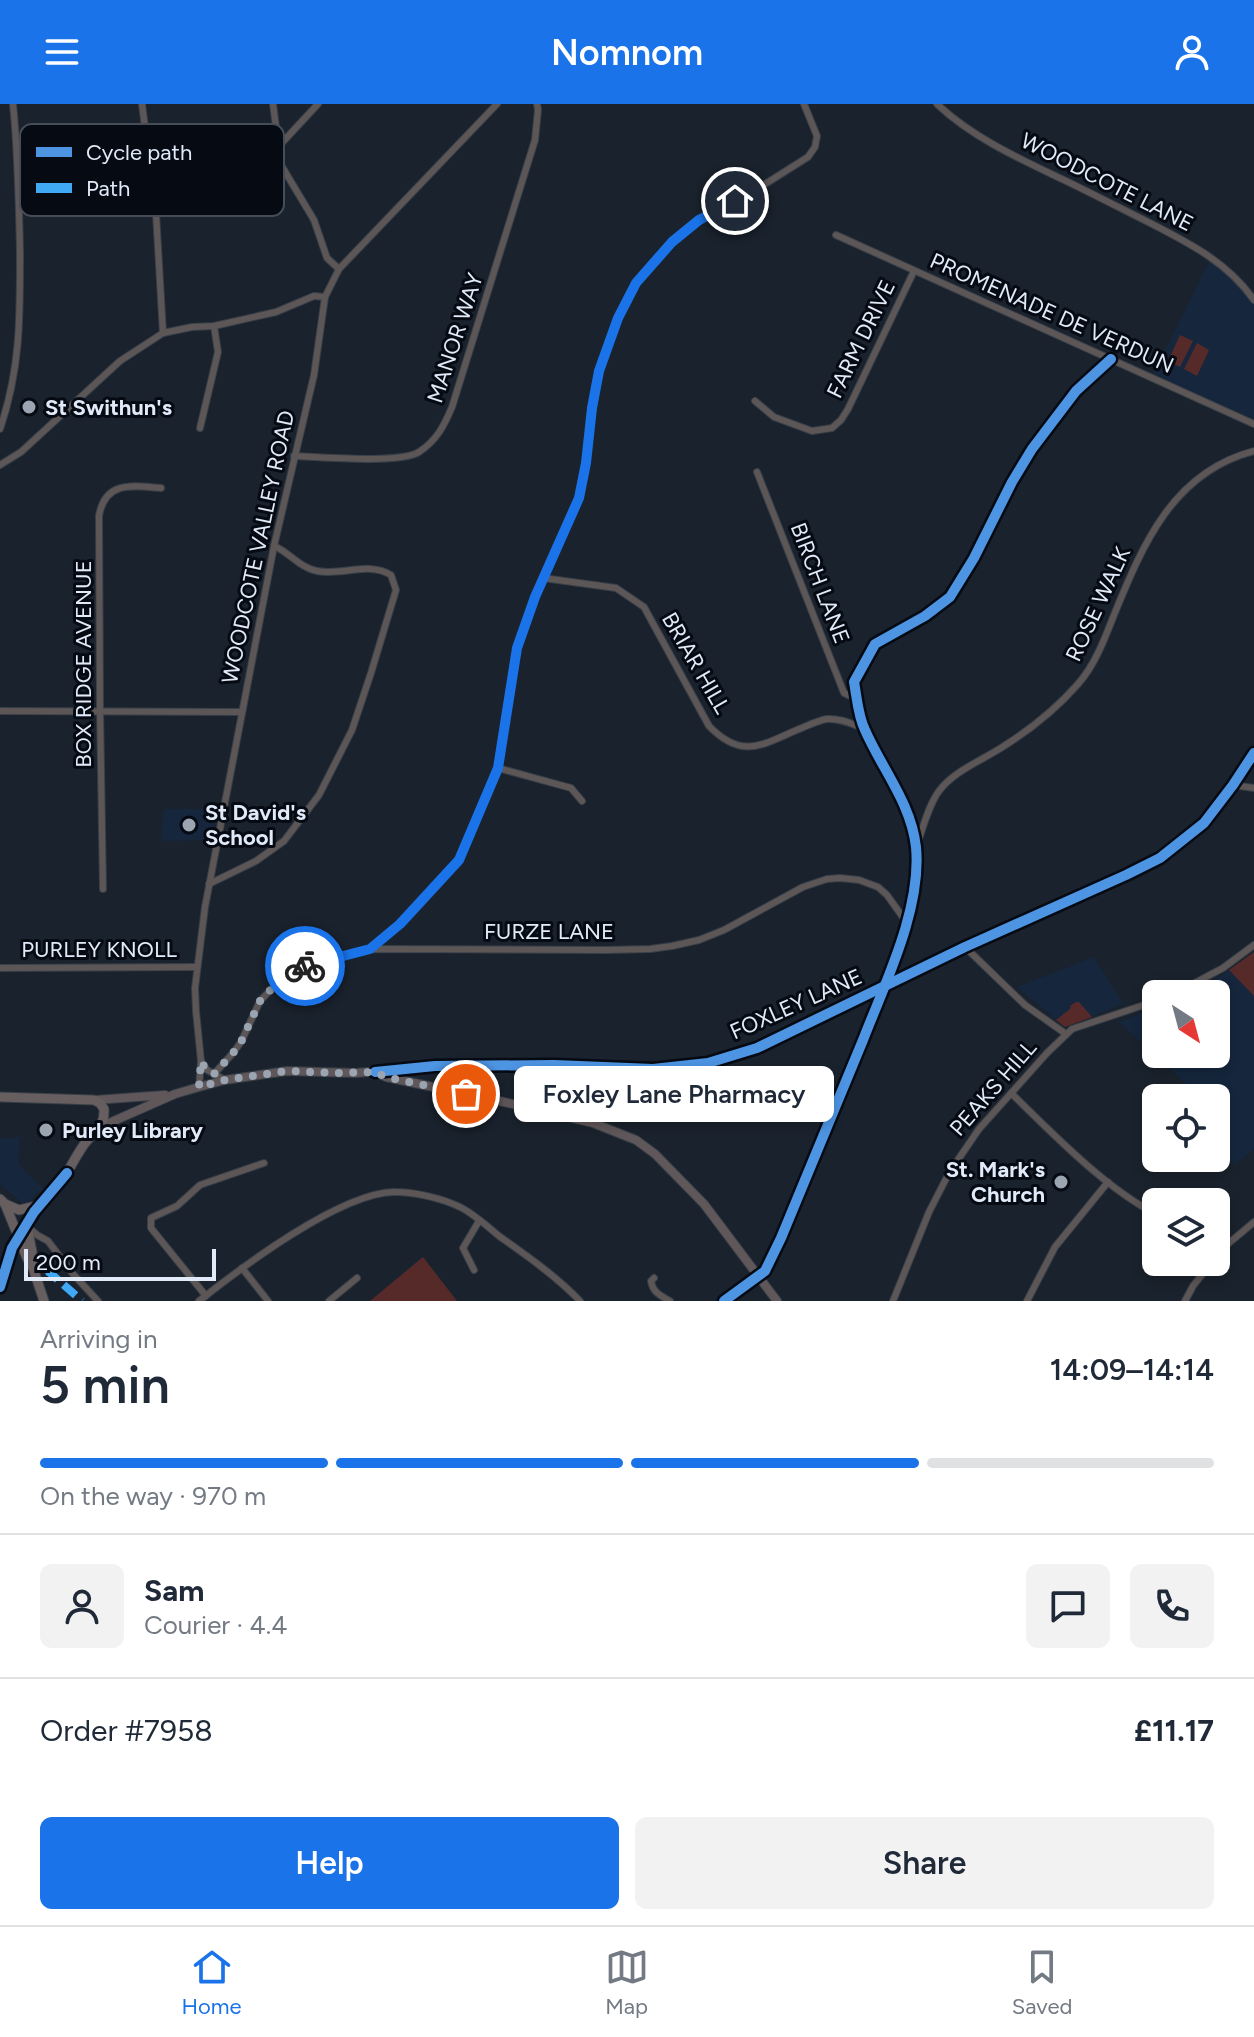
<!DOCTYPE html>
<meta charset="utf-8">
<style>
:root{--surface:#fff;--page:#f2f2f3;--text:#1f2937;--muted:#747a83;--line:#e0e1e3;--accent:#1a73e8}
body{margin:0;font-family:Figtree,sans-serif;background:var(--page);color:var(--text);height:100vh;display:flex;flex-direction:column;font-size:30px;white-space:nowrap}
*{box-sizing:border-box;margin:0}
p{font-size:26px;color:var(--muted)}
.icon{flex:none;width:44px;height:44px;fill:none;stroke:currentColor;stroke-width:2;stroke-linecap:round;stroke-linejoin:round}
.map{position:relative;height:1197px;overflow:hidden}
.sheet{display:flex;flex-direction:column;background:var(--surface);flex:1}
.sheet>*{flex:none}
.needle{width:52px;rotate:144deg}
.buttons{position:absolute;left:1142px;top:876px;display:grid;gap:16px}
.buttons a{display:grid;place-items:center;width:88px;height:88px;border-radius:12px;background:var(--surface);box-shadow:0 4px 12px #0003;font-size:40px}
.scale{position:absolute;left:24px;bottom:20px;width:192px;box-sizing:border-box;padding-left:8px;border:4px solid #e0eaf8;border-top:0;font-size:22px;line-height:28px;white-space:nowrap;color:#e0eaf8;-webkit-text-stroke:6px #050a13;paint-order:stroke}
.pin{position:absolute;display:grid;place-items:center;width:68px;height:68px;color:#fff;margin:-34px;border:4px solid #fff;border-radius:50%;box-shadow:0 2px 8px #0007}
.courier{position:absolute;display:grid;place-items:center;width:80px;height:80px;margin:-40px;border:6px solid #1a73e8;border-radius:50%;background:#fff;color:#222;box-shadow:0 2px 10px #0007}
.bubble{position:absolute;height:56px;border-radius:12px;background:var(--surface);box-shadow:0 4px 12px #0003;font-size:26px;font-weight:600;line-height:56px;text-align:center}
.summary em{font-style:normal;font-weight:600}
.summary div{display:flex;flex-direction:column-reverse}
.summary{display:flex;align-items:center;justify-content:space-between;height:136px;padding:0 40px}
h1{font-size:52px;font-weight:600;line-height:60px}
.bar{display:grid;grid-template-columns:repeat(4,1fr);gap:12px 8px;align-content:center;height:96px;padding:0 40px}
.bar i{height:10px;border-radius:6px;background:var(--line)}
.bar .current{background:var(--accent)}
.bar p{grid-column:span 4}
.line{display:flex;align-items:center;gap:20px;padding:0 40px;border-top:2px solid var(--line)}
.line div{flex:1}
.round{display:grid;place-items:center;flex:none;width:84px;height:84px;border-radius:12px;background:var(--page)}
.button{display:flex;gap:16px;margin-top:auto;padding:16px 40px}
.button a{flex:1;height:92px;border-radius:12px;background:var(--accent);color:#fff;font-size:32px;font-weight:600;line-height:92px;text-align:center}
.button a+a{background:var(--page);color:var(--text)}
header{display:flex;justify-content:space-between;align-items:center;height:104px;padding:0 40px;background:var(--accent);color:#fff;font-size:36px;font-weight:600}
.menu{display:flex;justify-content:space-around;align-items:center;height:112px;border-top:2px solid var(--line);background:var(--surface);font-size:22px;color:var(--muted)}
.menu a{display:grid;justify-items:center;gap:4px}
.menu .current{color:var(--accent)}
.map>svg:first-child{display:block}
</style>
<header><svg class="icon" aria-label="menu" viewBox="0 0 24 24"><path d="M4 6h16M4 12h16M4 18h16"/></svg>Nomnom<svg class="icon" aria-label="person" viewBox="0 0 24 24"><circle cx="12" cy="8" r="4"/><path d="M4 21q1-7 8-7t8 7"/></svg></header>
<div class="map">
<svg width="1254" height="1197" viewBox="0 0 1254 1197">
<rect width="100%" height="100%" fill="#1a222d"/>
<!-- built -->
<g fill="#15263d">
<path d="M1210,155L1243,176L1254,193V315L1154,270Z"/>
<path d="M164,705H218L212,736L161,737Z"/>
<path d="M1254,848V1045L1235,1061L1216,1043V994H1202L1119,918L1156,904V950H1216V890H1187L1219,873Z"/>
<path d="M1094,853L1123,900L1065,923L1017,883Z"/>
<path d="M0,1033L6,1035L20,1033L18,1060L46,1087H38L26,1102L0,1080Z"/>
</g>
<!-- green -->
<g fill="#572a2a">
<path d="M1180,231L1193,237L1180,263L1168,257Z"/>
<path d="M1197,239L1209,246L1197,272L1184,265Z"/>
<path d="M1254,848V892L1229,866Z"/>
<path d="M1076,898H1079L1092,913L1065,923L1056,916L1071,904L1070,902Z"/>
<path d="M423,1153L457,1197H370Z"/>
</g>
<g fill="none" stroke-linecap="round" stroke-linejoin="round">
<defs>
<g id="minor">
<path d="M142,0L156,109L163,229"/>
<path d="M273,0L281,61L314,116L327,154L339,165"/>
<path d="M937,0C973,34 1020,55 1064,76C1093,90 1122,105 1152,120C1191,140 1228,159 1254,196"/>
<path d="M279,42L318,0"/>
<path d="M836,131L1254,320"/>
<path d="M755,297L774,313L812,327L832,324L841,316L848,305L914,167"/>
<path d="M200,324L218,248L214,222"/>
<path d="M0,325C21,263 20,211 20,148C19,98 18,49 13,0"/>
<path d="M294,352C319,353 400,360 419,348C437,336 444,322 452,303L535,36L538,6L537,0"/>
<path d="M0,361L21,348L120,257L163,229L192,223L214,222L276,208L314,192L325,193"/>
<path d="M757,368L844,589L857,595"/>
<path d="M543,474L616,484L644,503L709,622C744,658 764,639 804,623C811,620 820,616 827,615C840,614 852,620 863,624"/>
<path d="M0,607L242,608"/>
<path d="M498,664L571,684L582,697"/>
<path d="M1233,681L1254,684"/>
<path d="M916,743C923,725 928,702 939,687C955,666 983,656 1004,642C1031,625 1057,604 1078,580C1095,561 1105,534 1114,511C1143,440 1173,368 1254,347"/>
<path d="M209,780L256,757L284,737L319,691L352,626L371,569L396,486L391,471C369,457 341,472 317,467C300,464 289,448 274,442"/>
<path d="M103,785L100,604L99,412C105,376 133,382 161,384"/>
<path d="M965,843L1025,901L1066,930"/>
<path d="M370,845L400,820L459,756L498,664L517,544L535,493L579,394L586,359L592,304L599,267L610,234L628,193L636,179L657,154L685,126L699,116L751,89L808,53L815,43L817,32L804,0"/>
<path d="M0,864L197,863"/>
<path d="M1174,890L1223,864L1254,841"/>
<path d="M201,957L207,966L225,976"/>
<path d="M214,970L233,949L241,938L260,897L280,876L303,863L370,845L605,846L650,845L672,842L699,836L724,826L803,783L827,775L840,774L859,776L878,783L887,791L907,819"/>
<path d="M199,983L201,957L196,907L195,884L205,803L274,442L314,271L325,193L339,165L497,0"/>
<path d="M1011,989C1052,1029 1105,1084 1156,1110"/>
<path d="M1216,1153L1223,1144L1254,1118"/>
<path d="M242,1164L268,1197"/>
<path d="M474,1166L463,1144L479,1117"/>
<path d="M654,1174L651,1177C653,1189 661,1192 670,1197"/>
<path d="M0,1183L12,1144L27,1122L37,1131L48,1137L73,1170L98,1197"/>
<path d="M206,1192L151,1124V1114L177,1102L200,1081L264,1059"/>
<path d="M199,1197C242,1163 340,1089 394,1088C415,1088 441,1094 460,1103C474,1110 487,1122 499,1132C527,1152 556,1172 580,1197"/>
<path d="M329,1197L357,1174"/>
<path d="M724,1197L765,1167L781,1134C808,1068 836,1002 863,936C885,879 922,805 916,743C911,699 882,665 865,626C858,612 857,594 854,578L875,540L925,512L950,493L974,454L1012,378L1032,345L1076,287L1111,255"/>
<path d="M893,1197L929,1108L949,1069L979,1025L1047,949L1072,925L1156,897"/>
<path d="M1027,1197L1055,1143L1108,1078"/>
<path d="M1185,1197L1193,1182L1212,1158"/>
</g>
<g id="major">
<path d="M377,969L386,973L504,998L593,1019L636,1036L655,1050L704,1100L777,1197"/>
<path d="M95,996L165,991"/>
<path d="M100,1023L175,990L199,983L225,976L287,967L356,969L435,962L554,961L653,965L708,959L757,944L965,843L1126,771L1160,754L1204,719L1233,681L1254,649"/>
</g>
<g id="highway">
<path d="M0,993L94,996L100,999L104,1005C105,1025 93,1027 83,1042C74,1055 68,1069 59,1081C48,1095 34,1105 27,1122L33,1153V1164"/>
<path d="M0,1095L5,1100L27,1154L33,1164L44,1197"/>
<path d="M5,1100L19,1106L40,1101"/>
</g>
</defs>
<!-- minor casing -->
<use href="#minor" stroke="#373f48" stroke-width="8"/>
<!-- major casing -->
<use href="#major" stroke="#373f48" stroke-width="10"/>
<!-- highway casing -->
<use href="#highway" stroke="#373f48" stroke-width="11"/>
<!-- minor -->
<use href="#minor" stroke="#5d5657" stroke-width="6"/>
<!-- major -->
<use href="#major" stroke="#60575a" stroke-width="8"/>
<!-- highway -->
<use href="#highway" stroke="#665e5f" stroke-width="9"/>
<!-- quiet -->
<path stroke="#3fa9f5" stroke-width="8" stroke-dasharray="16 8" stroke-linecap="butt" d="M45,1168L48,1167L82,1197"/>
<defs>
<g id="cycleway">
<path d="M375,968L435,962L554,961L653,965L708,959L757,944L965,843L1126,771L1160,754L1204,719L1233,681L1254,649"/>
<path d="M0,1183L12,1144L34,1108L67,1069"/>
<path d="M724,1197L765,1167L781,1134C808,1068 836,1002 863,936C885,879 922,805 916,743C911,699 882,665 865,626C858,612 857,594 854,578L875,540L925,512L950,493L974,454L1012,378L1032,345L1076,287L1111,255"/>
</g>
</defs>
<!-- cycleway casing -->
<use href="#cycleway" stroke="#050a13" stroke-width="15"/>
<!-- cycleway -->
<use href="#cycleway" stroke="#4d94e3" stroke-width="10"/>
</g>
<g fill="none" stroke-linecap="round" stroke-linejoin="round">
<!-- done -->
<path stroke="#9ba4b1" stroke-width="8" stroke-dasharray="0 14.4" d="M305,862L280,876L260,897L241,938L233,949L214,970L205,964L201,957L199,983L225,976L287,967L334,969L375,968L386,973L466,990"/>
<!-- route -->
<path stroke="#1a73e8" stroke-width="10" d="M305,862L370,845L400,820L459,756L498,664L517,544L535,493L579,394L586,359L592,304L599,267L618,214L636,179L672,138L699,116L735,97"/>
</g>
<!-- markers -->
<g fill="#9ba4b1" stroke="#050a13" stroke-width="3">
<circle cx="29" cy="303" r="8"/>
<circle cx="189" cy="721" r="8"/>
<circle cx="46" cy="1026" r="8"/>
<circle cx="1061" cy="1078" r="8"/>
</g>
<g text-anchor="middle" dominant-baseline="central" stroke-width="6" stroke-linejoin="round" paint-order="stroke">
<!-- street labels -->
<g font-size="22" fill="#e0eaf8" stroke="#050a13">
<text transform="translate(1107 78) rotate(27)">WOODCOTE LANE</text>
<text transform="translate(1052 209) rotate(24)">PROMENADE DE VERDUN</text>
<text transform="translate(455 234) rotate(-72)">MANOR WAY</text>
<text transform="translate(861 235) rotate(-64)">FARM DRIVE</text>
<text transform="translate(258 443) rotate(-78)">WOODCOTE VALLEY ROAD</text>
<text transform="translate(820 479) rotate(69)">BIRCH LANE</text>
<text transform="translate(1098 500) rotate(-65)">ROSE WALK</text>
<text transform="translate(696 559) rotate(60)">BRIAR HILL</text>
<text transform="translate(83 560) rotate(-90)">BOX RIDGE AVENUE</text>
<text x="549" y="827">FURZE LANE</text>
<text x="99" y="845">PURLEY KNOLL</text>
<text transform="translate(796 900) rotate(-24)">FOXLEY LANE</text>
<text transform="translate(993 984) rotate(-49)">PEAKS HILL</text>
</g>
<!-- poi labels -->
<g font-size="22" font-weight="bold" fill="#e0eaf8" stroke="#050a13" text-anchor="start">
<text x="45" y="303">St Swithun's</text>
<text x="205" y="708">St David's<tspan x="205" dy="25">School</tspan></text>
<text x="62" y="1026">Purley Library</text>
<text x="1045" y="1065" text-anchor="end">St. Mark's<tspan x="1045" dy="25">Church</tspan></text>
</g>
</g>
<!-- legend -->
<rect x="20" y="20" width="264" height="92" rx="12" fill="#050a13" stroke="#474d58" stroke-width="2"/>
<rect x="36" y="43" width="36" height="10" fill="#4d94e3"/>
<rect x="36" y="79" width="36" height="10" fill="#3fa9f5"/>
<g font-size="22" fill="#e0eaf8">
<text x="86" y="56">Cycle path</text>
<text x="86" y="92">Path</text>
</g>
</svg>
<div class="buttons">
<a><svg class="needle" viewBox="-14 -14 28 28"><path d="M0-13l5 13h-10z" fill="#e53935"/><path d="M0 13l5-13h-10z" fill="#747a83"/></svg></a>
<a><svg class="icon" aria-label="locate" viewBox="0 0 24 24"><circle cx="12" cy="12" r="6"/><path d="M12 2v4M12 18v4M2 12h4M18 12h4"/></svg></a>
<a><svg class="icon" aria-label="layers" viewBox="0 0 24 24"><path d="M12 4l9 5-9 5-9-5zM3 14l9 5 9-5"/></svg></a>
</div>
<div class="scale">200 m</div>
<div class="pin" style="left:466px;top:990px;background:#ea580c"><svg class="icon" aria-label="bag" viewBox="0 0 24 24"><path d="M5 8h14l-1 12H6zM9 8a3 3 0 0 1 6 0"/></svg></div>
<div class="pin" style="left:735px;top:97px;background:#1f2937"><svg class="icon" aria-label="home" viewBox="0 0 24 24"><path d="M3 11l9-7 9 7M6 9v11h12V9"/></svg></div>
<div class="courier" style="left:305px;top:862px"><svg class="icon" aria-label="bike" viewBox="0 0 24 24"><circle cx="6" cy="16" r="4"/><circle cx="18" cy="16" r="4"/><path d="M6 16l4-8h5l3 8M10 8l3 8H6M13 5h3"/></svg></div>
<div class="bubble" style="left:514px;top:962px;width:320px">Foxley Lane Pharmacy</div>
</div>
<section class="sheet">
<div class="summary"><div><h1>5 min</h1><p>Arriving in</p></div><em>14:09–14:14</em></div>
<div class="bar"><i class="current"></i><i class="current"></i><i class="current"></i><i></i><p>On the way · 970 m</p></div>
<div class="line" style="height:144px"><a class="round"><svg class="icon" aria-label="person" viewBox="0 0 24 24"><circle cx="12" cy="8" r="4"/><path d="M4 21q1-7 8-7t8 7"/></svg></a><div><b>Sam</b><p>Courier · 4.4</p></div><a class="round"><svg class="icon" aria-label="chat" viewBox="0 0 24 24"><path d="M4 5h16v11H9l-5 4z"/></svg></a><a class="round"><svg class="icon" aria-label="phone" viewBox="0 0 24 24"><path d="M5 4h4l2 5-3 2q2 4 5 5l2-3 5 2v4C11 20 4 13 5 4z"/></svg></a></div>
<div class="line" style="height:104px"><div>Order #7958</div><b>£11.17</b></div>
<div class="button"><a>Help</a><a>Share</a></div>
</section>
<nav class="menu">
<a class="current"><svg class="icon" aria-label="home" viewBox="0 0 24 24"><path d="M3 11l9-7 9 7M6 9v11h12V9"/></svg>Home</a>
<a><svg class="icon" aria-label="map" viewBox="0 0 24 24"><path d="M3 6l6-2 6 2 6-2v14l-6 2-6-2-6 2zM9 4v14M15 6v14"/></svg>Map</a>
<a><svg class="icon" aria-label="saved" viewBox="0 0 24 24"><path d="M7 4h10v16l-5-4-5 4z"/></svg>Saved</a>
</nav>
